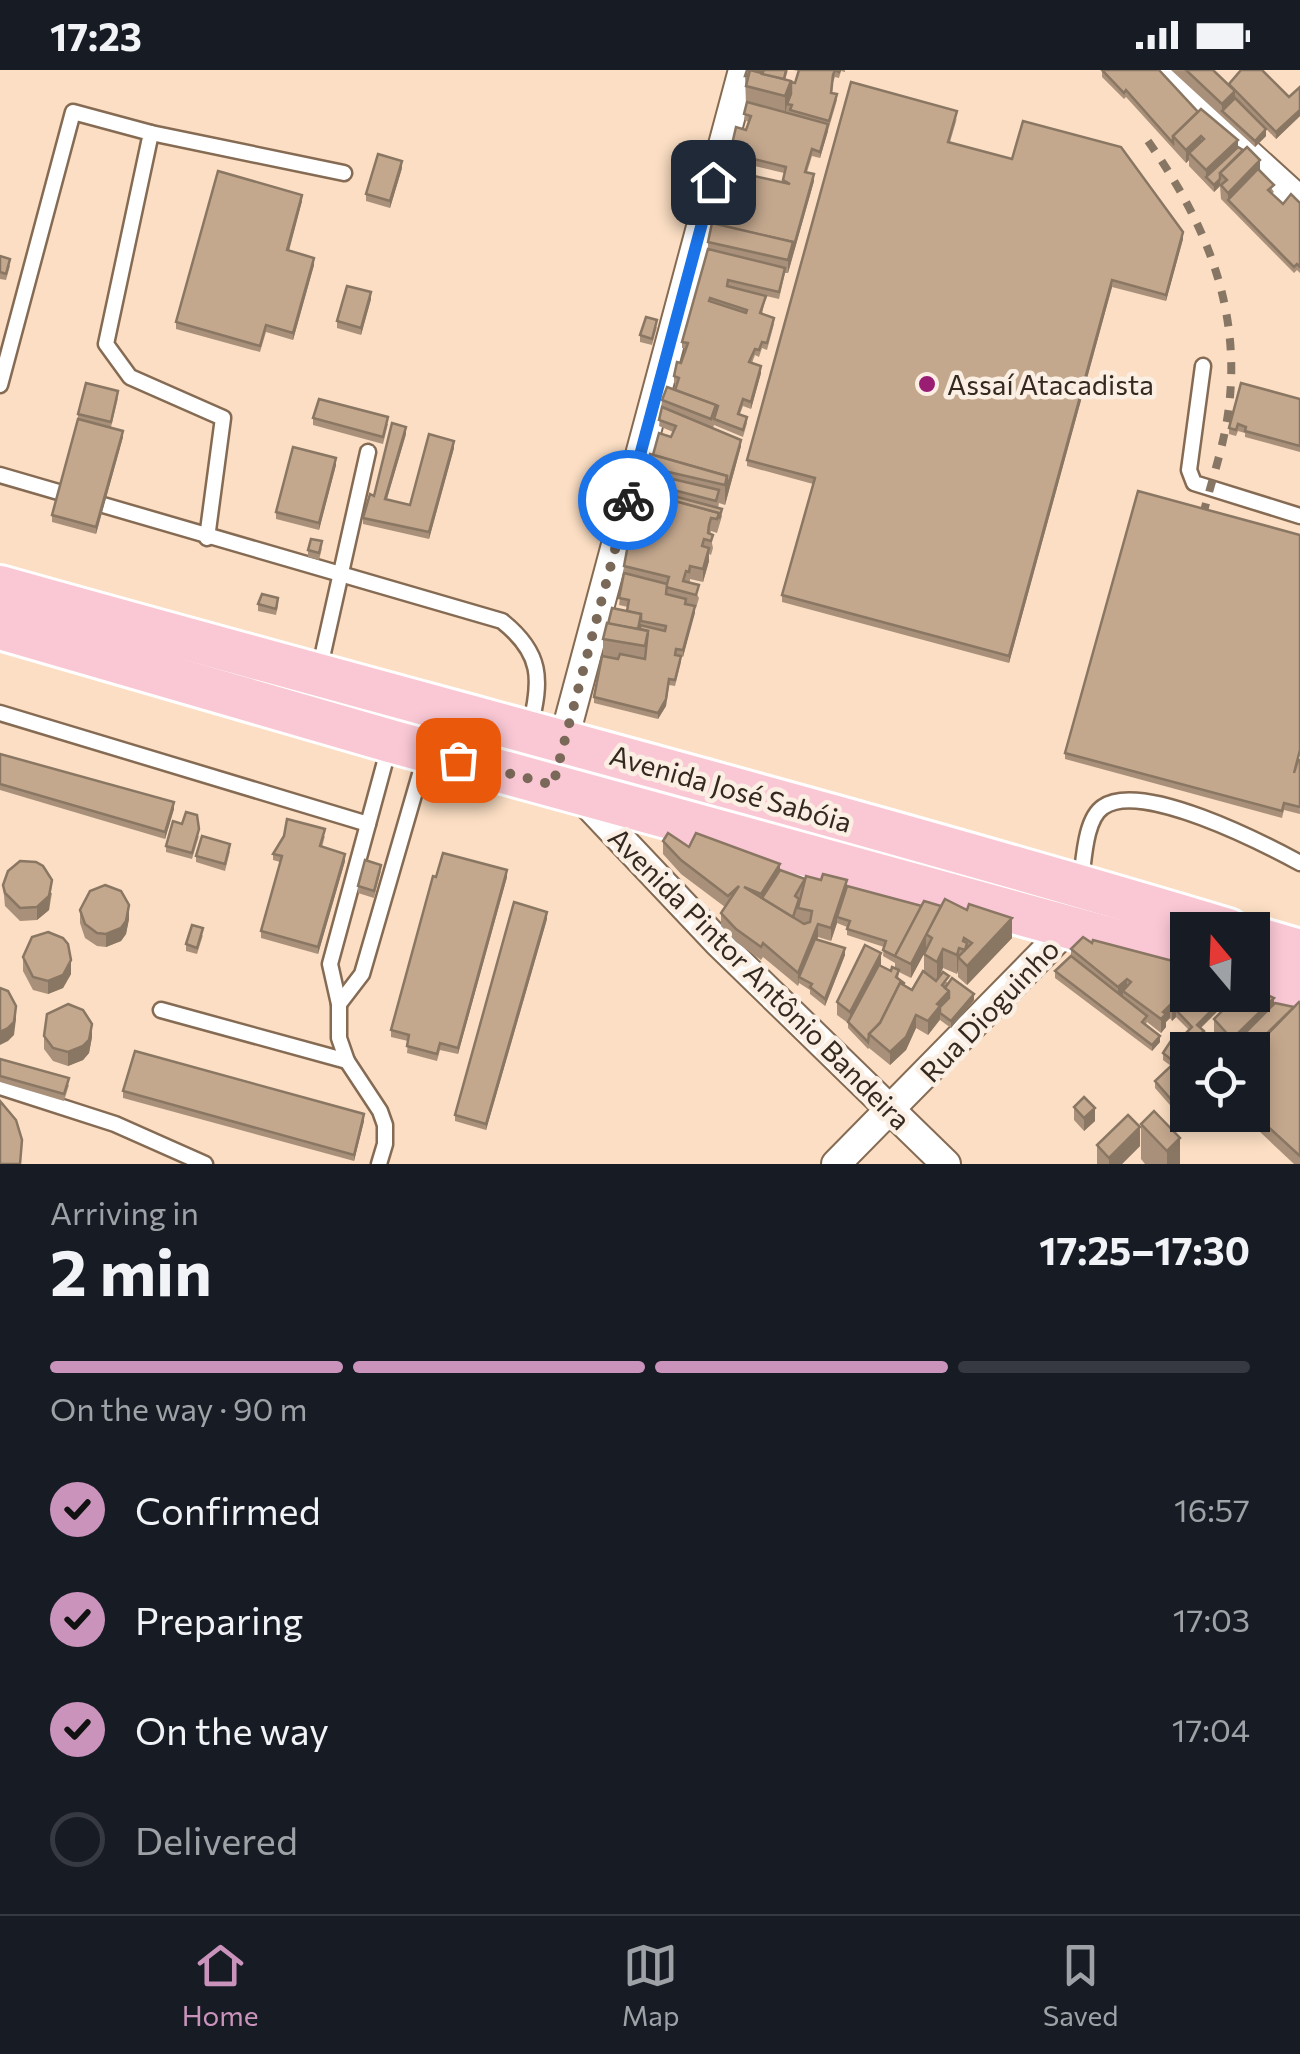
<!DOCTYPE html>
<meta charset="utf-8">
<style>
:root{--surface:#171b24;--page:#20242c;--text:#f1f3f6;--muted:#9ea1a6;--line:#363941;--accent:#ca93bc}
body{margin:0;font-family:Commissioner,sans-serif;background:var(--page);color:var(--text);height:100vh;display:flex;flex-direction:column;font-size:38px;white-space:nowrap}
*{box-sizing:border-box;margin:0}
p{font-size:32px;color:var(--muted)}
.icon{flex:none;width:55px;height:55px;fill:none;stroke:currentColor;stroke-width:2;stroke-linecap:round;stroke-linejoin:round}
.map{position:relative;height:1094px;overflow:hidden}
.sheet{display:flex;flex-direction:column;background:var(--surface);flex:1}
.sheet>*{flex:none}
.needle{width:65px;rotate:341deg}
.fabs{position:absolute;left:1170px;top:842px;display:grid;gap:20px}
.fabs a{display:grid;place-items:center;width:100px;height:100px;border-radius:0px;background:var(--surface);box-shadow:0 5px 15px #0003;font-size:50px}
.pin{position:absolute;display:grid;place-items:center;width:85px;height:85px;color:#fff;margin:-42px;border-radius:20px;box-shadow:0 5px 15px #0006}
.courier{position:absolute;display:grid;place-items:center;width:100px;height:100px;margin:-50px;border:8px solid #1a73e8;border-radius:50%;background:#fff;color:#222;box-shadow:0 2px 12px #0007}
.headline em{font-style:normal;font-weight:700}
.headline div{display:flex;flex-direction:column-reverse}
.headline{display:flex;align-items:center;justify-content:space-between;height:170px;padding:0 50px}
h1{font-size:65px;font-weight:700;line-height:75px}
.bar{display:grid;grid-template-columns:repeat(4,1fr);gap:15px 10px;align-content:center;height:120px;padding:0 50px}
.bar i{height:12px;border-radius:8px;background:var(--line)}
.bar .selected{background:var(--accent)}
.bar p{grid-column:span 4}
ol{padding:0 50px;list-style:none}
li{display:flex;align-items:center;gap:30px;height:110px}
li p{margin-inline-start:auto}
li .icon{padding:10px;border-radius:50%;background:var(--accent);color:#111;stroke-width:4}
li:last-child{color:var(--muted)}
li i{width:55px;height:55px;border:5px solid var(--line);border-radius:50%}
.status{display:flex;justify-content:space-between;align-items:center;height:70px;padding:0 50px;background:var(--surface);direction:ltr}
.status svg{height:28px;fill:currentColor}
.tabs{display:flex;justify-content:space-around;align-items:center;height:140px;border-top:2px solid var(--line);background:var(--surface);font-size:28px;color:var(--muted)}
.tabs a{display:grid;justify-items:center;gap:5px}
.tabs .selected{color:var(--accent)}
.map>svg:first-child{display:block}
</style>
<div class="status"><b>17:23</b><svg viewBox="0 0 49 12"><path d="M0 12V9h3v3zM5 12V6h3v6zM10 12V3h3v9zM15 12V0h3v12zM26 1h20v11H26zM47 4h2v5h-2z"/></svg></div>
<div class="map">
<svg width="1300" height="1094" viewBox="0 0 1300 1094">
<rect width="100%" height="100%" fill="#fbdec3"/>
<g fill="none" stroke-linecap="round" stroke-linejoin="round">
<defs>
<g id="service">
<path d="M151,63L344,103"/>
<path d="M1203,296L1189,400L1194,413L1300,446"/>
<path d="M0,315L73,42L151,63L106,274L130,307L223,348L207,468"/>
<path d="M0,405L502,551C542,583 542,609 530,657"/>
<path d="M319,601L368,382"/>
<path d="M0,643L368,754"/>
<path d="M1081,810C1084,790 1085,749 1103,737C1141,710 1263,773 1300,793"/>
<path d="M339,934L362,904L425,687"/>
<path d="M161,940L347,991"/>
<path d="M0,1017L115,1054L205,1094"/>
<path d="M379,1094L385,1074V1055L380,1041L347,991L339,968V934L330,894L389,677"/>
</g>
<g id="minor">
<path d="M1156,0L1300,131"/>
<path d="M560,684L743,0"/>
<path d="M580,726L718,872L946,1094"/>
<path d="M836,1094L1067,859L1071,846"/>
</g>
<g id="primary">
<path d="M0,517C409,632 821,738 1228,860"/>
<path d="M0,558L390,671L1188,890"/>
<path d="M1252,867L1300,881"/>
<path d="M1252,907L1300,919"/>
</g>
</defs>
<!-- service casing -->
<use href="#service" stroke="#856b53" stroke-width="19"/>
<!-- minor casing -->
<use href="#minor" stroke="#856b53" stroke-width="32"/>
<!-- primary casing -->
<use href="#primary" stroke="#fff" stroke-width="48"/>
<!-- service -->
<use href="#service" stroke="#fff" stroke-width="14"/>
<!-- minor -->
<use href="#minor" stroke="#fff" stroke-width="28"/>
<!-- primary -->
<use href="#primary" stroke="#fac8d5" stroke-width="42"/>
<!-- rail -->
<path stroke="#887665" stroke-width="8" stroke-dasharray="12 12" stroke-linecap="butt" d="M1148,71C1204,150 1241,236 1229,336C1225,372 1213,406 1204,441"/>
</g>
<!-- wall -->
<g fill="#a9907a" fill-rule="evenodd">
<path d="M747,0H788L785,10L795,13L798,1L793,0H845V2L841,1L839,8L835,7L833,12L832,23L837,30L820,88L812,86L807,102L814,111L788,203H785L779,229L766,226L762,244L774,254L767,280L762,278L759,287L755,285L752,293L761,303L751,339L743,336L740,344L747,353L743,367L714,355L713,358L741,376L725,435L719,433L718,438L722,446L717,463L711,461L710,464L713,478L711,485L709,484V491L703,512L690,509V512L699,528L696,538H695L683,587L681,586V592L675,616L669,615L666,636L658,649L594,633V627L603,586V569L627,541L628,537L619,535L624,496L661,427L662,420L647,416V397L653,385L671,367L673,362L659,356L662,330L675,320L677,314L674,313V306L681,293L686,279L682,278V272L708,179V172L713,154L736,130V124L783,113L784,103L730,90V83L746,60L749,52L744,50L746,35L745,6Z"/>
<path d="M1102,0L1198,42L1238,77L1260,101L1274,122L1271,124L1283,134L1300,133V210V203L1297,200L1294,203L1221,129L1220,116L1214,122L1189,96V90L1186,93L1126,27L1124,29L1102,7Z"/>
<path d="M1171,0H1213L1229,15L1289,27L1300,17V46L1276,69L1235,27L1266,66L1255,77Z"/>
<path d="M957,48L950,72L1183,169L1166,231L1112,217L1009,593L782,532V525L813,414L747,396V390Z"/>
<path d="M402,98L390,138L366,131V124Z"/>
<path d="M302,131L289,181L314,195L293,270L266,262L260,282L176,259V252Z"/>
<path d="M0,186L10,196L6,210L0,209Z"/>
<path d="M371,229L361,265L337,258V251Z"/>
<path d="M657,257L652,275L640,272V265Z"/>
<path d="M118,328L111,357L123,367L96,464L52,452V445L78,349V344Z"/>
<path d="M1300,329V382L1245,367V363L1238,361L1236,366L1229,364V358Z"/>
<path d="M313,348L388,354L383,374L313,355Z"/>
<path d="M406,364L387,429L410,435L454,378L429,469L363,454V448Z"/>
<path d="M336,395L319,460L276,449V442Z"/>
<path d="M322,478L319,490L308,487V480Z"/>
<path d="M258,534L278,535L276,545L258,541Z"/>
<path d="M1065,683L1299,690L1300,744L1284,740L1282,748L1065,689Z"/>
<path d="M0,684L174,739L165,769L0,720Z"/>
<path d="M199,766L192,789L166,782V776Z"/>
<path d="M325,766L322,777L345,791L318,884L261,868V861L280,792L273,790V784Z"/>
<path d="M663,771L780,800L805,809L847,816L1012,868L967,915L958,907V900L957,904L943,898L939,907L974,930L951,958L940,950L928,965L916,958L906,980L890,995L869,978L868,979L848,958V953L837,945V932L881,896L891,901L895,898V893L883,886L884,877L847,865V857L837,853L831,871L818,867L817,870L845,885L825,936L810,924V920L799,913L798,916L763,887L761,890L736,872L721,856V843L725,837L681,804L663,784ZM926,880L924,884V901L912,920L904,915L898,909L899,902L911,908Z"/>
<path d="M230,781L225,801L196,792V786Z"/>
<path d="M381,801L374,828L358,823V816Z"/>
<path d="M507,807L458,984L440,980L437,991L407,983L408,971L391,967V960Z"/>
<path d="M3,815L52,823L49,840L37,850L20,851L5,836Z"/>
<path d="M80,840L129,849L126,864L121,871L106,877L97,876L85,868L80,853Z"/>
<path d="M547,849L486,1060L455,1051V1045Z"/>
<path d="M203,865L197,884L186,881V874Z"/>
<path d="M1092,873L1228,931L1201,958L1204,968L1193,979L1183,1050L1155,1018V1011L1171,996L1163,990V983L1189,960L1176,947L1172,951L1170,948L1166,952V957L1161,963L1147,952L1146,954L1160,972L1152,981L1055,908V901L1071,886V879Z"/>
<path d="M23,887L71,904L63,918L48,924L33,920L23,901Z"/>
<path d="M1257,923L1274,934L1294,937L1300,933V1094H1294L1242,1045H1252V980L1229,979L1214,962V949Z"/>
<path d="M44,966L92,967L89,983L83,990L68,996L53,991L44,979Z"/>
<path d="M0,989L69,1015L64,1031L0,1012Z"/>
<path d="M123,1021L364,1051L354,1091L123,1028Z"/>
<path d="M1074,1037L1095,1051L1084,1061L1074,1050Z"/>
<path d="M1141,1054L1180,1094H1145L1141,1089Z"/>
<path d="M1097,1075L1140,1076L1122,1094H1097Z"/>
</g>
<!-- shaded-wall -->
<g fill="#897663">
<path d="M791,11V30L787,34L785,46V26Z"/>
<path d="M1235,21V35L1222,41V34Z"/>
<path d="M1300,40V46L1276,69V62Z"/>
<path d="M828,54V61L820,88V82Z"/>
<path d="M1266,59V66L1255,77V71Z"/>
<path d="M1201,66V80L1189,83V90L1186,93V80Z"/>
<path d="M1238,70V84L1206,107V100Z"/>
<path d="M1260,90V103L1228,130V123Z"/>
<path d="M402,91V98L390,138V131Z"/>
<path d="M814,104V111L788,203V190Z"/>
<path d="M1220,109V116L1214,122V115Z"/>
<path d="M302,125V131L287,187V180Z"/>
<path d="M1183,162V169L1166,231V225Z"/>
<path d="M314,188V195L293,270V263Z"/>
<path d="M1112,210V217L1009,593V586Z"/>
<path d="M371,222V229L361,265V258Z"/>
<path d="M761,296V303L751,339V332Z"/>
<path d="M406,357V364L385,435V429Z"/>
<path d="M123,361V367L96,464V457Z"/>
<path d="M741,370V376L725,435V415Z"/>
<path d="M454,371V378L429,469V462Z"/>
<path d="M336,388V395L319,460V453Z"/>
<path d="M709,478V491L703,512V499Z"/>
<path d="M695,536V543L683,587V580Z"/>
<path d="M669,609L666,636L658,649V643Z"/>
<path d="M174,732V739L165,769V762Z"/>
<path d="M345,784V791L318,884V877Z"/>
<path d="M780,794V807L761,830V824Z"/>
<path d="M507,800V807L458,984V978Z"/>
<path d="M52,810L49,840L37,850V837Z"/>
<path d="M847,810V823L837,847V853L831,871V858Z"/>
<path d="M129,835V849L126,864L121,871L106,877V864Z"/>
<path d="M547,842V849L486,1060V1054Z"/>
<path d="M1012,848V868L967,915V896Z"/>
<path d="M818,854V867L801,908L799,907L798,916V903Z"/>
<path d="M926,867V880L911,908V894Z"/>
<path d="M845,878V885L825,936V929Z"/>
<path d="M959,878L958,900L957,904V885Z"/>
<path d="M943,879V898L937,911V892Z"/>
<path d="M881,883V896L850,955V942Z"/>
<path d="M71,890V904L63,918L48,924V911Z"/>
<path d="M1127,909V922L1123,921V925L1118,930V917Z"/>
<path d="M949,921V935L940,943V949L928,965V951L937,934Z"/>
<path d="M1188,921V925H1196L1176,940V947L1172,951V937Z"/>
<path d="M974,924V930L951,958V951Z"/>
<path d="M1228,925V931L1197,961V955Z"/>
<path d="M1274,928V941L1232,980V969Z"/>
<path d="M1170,935V948L1166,952V957L1161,963V949L1163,942Z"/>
<path d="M16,936V949L14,965L8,971L0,975V962Z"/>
<path d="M916,945V958L906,980L890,995V982Z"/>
<path d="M92,954V967L89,983L83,990L68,996V982Z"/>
<path d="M1204,961V968L1173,997V991Z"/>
<path d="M1160,966V972L1152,981V975Z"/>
<path d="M1095,1038V1051L1084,1061V1048Z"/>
<path d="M364,1044V1051L354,1091V1085Z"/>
<path d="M1140,1057V1076L1122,1094H1109V1088Z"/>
<path d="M1180,1068V1094H1167V1081Z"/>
</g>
<!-- building -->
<g fill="#c4a88e" stroke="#897663" stroke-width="2.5" fill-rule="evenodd">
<path d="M747,0H762L761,3L750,0L748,6H745Z"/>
<path d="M750,0L791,11L785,26L746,16Z"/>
<path d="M764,0H786L784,9L762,4Z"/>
<path d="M799,0H840L839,2L835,0L833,5L831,23L837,24L829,51L790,40L792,35L787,34L791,24V12L795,13Z"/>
<path d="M1102,0H1159L1198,42L1173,66V73L1126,20L1124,23Z"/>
<path d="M1186,0H1213L1235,21L1222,34Z"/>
<path d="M1241,0H1262L1289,27L1300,17V40L1276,62L1229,14Z"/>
<path d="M851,12L957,41L948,72L1012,89L1023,51L1121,77L1183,162L1166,225L1112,210L1009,586L782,525L815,408L747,390Z"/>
<path d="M1235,28L1266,59L1255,71L1222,41Z"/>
<path d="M747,32L828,54L820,82L812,79L805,102L814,104L793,179V172L713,154L720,120L735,124V129L745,132L746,127L736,124L741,103L790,114L783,110L786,97L730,83L736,57L746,60L751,46L744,44Z"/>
<path d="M1201,39L1238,70L1206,100L1189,83L1204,69L1201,66L1186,80L1173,66Z"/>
<path d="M1238,77L1243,80L1220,103V109L1214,115L1206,107Z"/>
<path d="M1247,77L1260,90L1228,123L1221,115L1227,110L1220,103Z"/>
<path d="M378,84L402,91L390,131L366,124Z"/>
<path d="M1258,99L1274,115L1268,120L1283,134L1291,124L1300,133V197L1297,194L1294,197L1228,130Z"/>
<path d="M218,101L302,125L287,180L314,188L293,263L266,255L260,276L176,252Z"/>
<path d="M712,153L793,172L788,190L708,172Z"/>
<path d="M708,179L785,198L779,222L728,210L727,216L766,226L760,243L774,248L767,273L762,272L759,280L755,279L749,292L761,296L751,332L743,329L738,344L747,347L743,360L714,349L718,336L675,320L679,308L674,306L677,292L681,293L688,273L682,272ZM710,228L747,240L746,243L709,231Z"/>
<path d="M0,186L10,189L6,204L0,202Z"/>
<path d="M347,216L371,222L361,258L337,251Z"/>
<path d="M646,247L657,250L652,269L640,265Z"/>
<path d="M86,313L118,321L111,352L78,344Z"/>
<path d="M1241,313L1300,329V376L1245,361L1246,357L1238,354L1236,360L1229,358Z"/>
<path d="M667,317L716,335L711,349L662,330Z"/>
<path d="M319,329L388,347L383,367L313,348Z"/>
<path d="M662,337L741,370L727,419V406L653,385L659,363L671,367L676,356L659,350Z"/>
<path d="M78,349L123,361L96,457L52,445Z"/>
<path d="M392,353L406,357L385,429L410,435L429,364L454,371L429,462L363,448L370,424L374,426Z"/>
<path d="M293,377L336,388L319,453L276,442Z"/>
<path d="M650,384L727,406L725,415L647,397Z"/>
<path d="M664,407L719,420L716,431L662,417Z"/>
<path d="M638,421L719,443L717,449L711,448L709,455L708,463L713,465L711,471L704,469L702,476L709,478L703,499L690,496L689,502L686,501L683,511L699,515L696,525L666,517L669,507L624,496Z"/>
<path d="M1138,421L1300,465V680L1294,703L1298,690H1300V737L1284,733L1282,741L1065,683Z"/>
<path d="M662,423L722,439L719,449V443L661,427Z"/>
<path d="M311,469L322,471L319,483L308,480Z"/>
<path d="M624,503L667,514L666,524L686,529L685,534L695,536L683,580L676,579L675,585L681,586L675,610L669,609L666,629L658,643L594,627L602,586L618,589L620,584L645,589L648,561L640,559V555L665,561L666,556L641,551V544L627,541L629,530L619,528Z"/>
<path d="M262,524L278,528L276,539L258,534Z"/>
<path d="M612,538L641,544L638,559L608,554Z"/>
<path d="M607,553L648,561L645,576L603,569Z"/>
<path d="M0,684L174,732L165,762L0,714Z"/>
<path d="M186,742L197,745L199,759L192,783L166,776L173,751L182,754Z"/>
<path d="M287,749L325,759L320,776L345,784L318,877L261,861L282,786L273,784L284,766Z"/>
<path d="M668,763L689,777L696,763L780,794L761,824L744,817L804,854L810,852L812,841L798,838L806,806L821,810L823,804L847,810L831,858L818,854L798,903L763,873L761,877L736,859L721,843L739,816L728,826L681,790L663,771Z"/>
<path d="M202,766L230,774L225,794L196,786Z"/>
<path d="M443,783L507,800L458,978L440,973L437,984L407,976L409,965L391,960L433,806L436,807Z"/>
<path d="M365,790L381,795L374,821L358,816Z"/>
<path d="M20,791L36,792L43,796L52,810L49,826L37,837L20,838L5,823L3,815L8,801Z"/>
<path d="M780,800L805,809L795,826L799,829L793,847L762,828Z"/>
<path d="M105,815L121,821L129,835L126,851L121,858L106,864L97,863L85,854L80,840L90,821Z"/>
<path d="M847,816L922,836L895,886L883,880L886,871L847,859L850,851L837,847Z"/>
<path d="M945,829L967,840L969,834L1012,848L967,896L958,887L972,873L964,868L963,871L967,873L965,880L959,878L957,885L943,879L937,892L924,884L932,868L926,864Z"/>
<path d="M924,831L941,836L911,894L895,886Z"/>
<path d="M514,832L547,842L486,1054L455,1045Z"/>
<path d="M192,855L203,858L197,878L186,874Z"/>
<path d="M48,862L63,868L68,874L71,890L63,905L48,911L33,907L23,887L32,867Z"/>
<path d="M1083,867L1092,873L1093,870L1188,895V921L1172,937L1170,935L1163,942L1166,944L1161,949L1123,921L1131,912L1127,909L1118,917L1071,879Z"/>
<path d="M815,869L845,878L825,929L810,917L812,914L799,907Z"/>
<path d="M865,875L881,883L850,942L837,932Z"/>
<path d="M1071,886L1147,946L1142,952L1160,966L1152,975L1055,901Z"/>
<path d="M879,895L891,901L892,897L899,900L896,907L904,913L903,915L900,913L880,953L869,964L868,972L848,952Z"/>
<path d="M923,901L936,911L943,902L949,906L942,915L949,921L937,934L940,936L928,951L916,945L906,967L890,982L869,964L880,953L900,913L912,920Z"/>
<path d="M952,908L974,924L951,951L940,943V937L949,928V921L945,918Z"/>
<path d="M0,918L8,921L16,936L14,952L8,958L0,962Z"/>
<path d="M1252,919L1257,923L1259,921L1274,928L1232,969L1214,949L1238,925H1252Z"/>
<path d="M1191,925H1227L1197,955L1204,961L1173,991L1163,983L1174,966L1179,970L1192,957L1176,940Z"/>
<path d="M1299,932L1300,933V1086L1252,1042V980Z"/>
<path d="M1275,933L1294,937L1250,980H1228Z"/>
<path d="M68,934L83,940L92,954L89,970L83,976L68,982L53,978L44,966L47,944Z"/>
<path d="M1188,980V1039L1183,1043L1155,1011Z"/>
<path d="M135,981L364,1044L354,1085L123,1021Z"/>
<path d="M0,989L69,1008L64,1024L0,1006Z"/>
<path d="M1084,1027L1095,1038L1084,1048L1074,1037Z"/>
<path d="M0,1031L16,1050L22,1070L20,1094H0Z"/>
<path d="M1154,1041L1180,1068L1167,1081L1141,1054Z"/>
<path d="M1128,1045L1140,1057L1109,1088L1097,1075Z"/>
</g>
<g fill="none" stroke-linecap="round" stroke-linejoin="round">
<!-- done -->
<path stroke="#7a6858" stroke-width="10" stroke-dasharray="0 18" d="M458,690L553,715L628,430"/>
<!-- route -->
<path stroke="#1a73e8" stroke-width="12" d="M628,430L713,112"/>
</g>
<!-- markers -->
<circle fill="#9a1d74" stroke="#fbefe4" stroke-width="4" cx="927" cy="314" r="10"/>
<g text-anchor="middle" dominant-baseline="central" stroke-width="9" stroke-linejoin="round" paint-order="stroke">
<!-- poi labels -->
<g font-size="28" fill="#34291f" stroke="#fbefe4" text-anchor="start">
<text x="947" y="314">Assaí Atacadista</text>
</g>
<!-- street labels -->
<g font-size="28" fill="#34291f" stroke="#fbefe4">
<text transform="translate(731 718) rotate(16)">Avenida José Sabóia</text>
<text transform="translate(760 908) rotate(45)">Avenida Pintor Antônio Bandeira</text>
<text transform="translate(989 940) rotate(-46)">Rua Dioguinho</text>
</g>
</g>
</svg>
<div class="fabs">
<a><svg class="needle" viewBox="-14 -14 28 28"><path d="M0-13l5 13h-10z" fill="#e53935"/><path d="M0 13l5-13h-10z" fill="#9ea1a6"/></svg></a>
<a><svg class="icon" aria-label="locate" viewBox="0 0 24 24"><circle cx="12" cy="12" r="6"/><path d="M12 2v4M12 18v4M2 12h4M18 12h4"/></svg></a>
</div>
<div class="pin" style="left:458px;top:690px;background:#ea580c"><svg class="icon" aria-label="bag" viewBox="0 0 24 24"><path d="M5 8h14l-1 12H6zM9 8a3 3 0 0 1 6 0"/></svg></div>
<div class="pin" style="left:713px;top:112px;background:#1f2937"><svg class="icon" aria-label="home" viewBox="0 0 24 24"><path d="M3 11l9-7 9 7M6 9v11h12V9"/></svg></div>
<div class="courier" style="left:628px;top:430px"><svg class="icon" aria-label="bike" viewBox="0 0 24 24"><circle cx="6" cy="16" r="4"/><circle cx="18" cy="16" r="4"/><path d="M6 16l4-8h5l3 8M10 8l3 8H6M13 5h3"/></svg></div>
</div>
<section class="sheet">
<div class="headline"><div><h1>2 min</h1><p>Arriving in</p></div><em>17:25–17:30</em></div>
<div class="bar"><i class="selected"></i><i class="selected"></i><i class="selected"></i><i></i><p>On the way · 90 m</p></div>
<ol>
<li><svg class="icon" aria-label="check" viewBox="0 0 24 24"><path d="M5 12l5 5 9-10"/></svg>Confirmed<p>16:57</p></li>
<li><svg class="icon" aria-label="check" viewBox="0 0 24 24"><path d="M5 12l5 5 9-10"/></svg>Preparing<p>17:03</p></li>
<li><svg class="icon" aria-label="check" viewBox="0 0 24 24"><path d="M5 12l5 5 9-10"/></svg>On the way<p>17:04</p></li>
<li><i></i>Delivered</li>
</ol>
</section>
<nav class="tabs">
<a class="selected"><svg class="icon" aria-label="home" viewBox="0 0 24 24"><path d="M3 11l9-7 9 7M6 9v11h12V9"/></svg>Home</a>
<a><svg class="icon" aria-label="map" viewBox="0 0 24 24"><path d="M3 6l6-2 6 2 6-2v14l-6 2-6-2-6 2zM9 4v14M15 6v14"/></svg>Map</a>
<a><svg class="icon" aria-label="saved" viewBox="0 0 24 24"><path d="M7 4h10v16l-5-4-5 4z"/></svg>Saved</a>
</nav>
